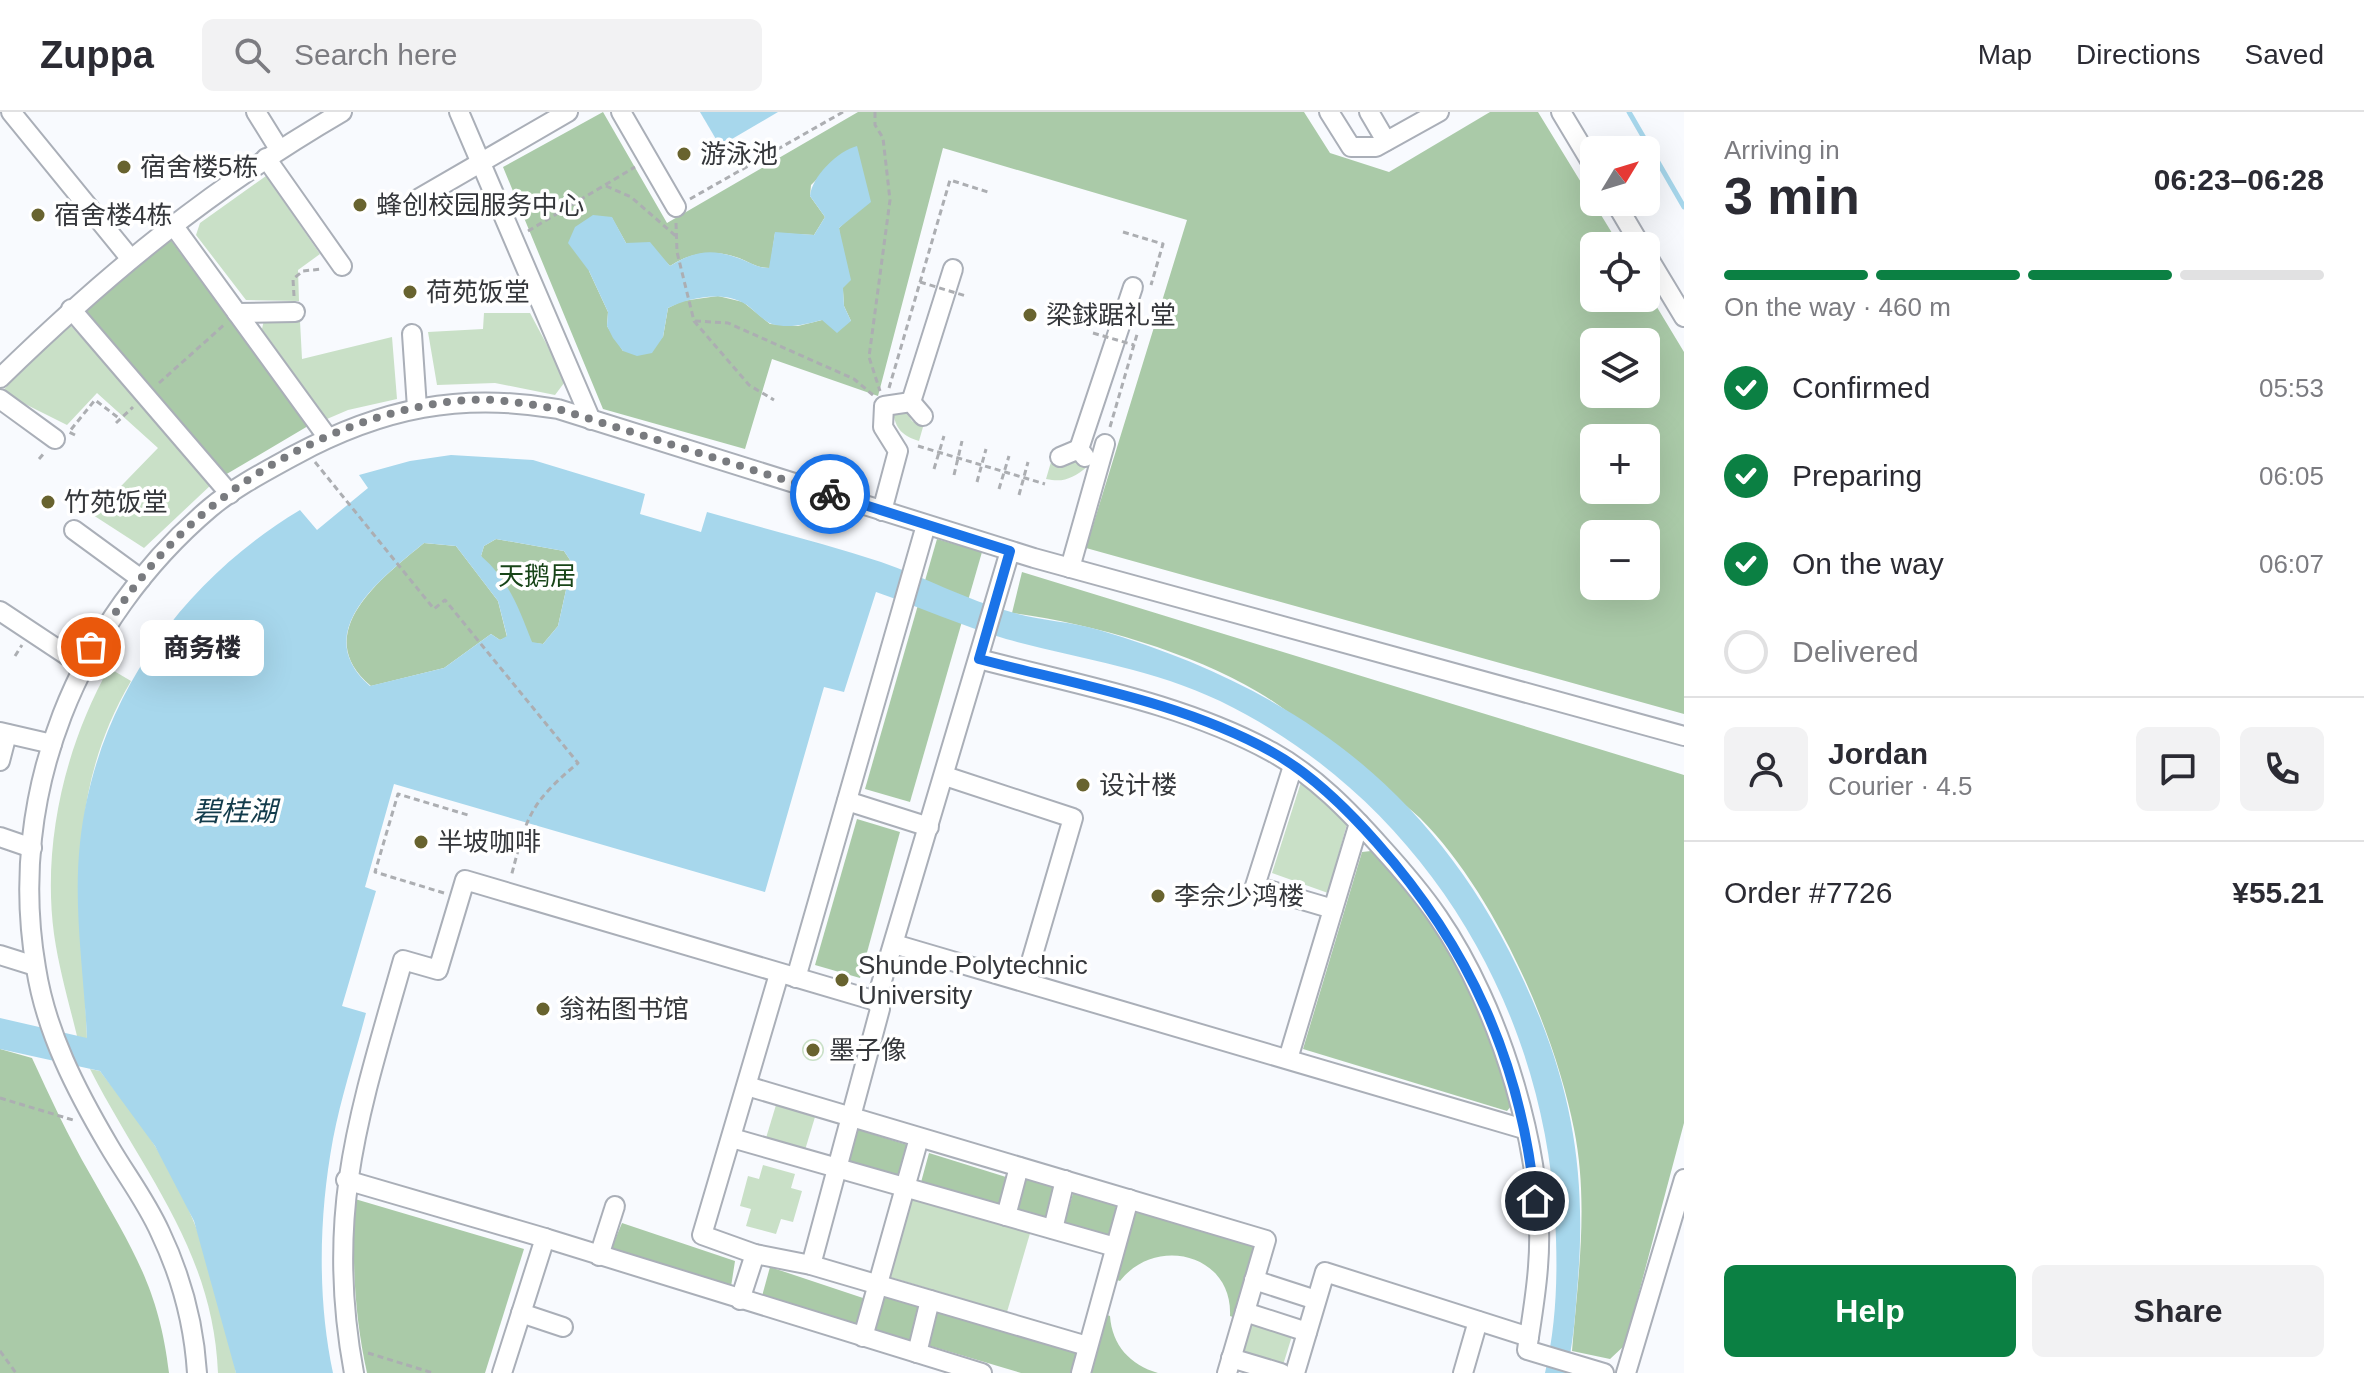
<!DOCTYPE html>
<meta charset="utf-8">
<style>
:root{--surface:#fff;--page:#f2f2f3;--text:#2b2b33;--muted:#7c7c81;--line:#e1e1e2;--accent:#0b8043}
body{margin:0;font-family:Helvetica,"Noto Sans SC",sans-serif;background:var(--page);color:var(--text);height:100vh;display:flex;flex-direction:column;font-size:30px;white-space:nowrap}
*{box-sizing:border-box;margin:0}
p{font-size:26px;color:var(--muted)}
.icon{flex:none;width:44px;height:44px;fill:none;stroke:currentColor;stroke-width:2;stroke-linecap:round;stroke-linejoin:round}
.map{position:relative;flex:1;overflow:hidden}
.side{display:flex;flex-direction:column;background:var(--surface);width:680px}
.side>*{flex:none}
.needle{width:52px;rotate:52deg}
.controls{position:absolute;left:1580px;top:24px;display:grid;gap:16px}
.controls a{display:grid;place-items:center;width:80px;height:80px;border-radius:12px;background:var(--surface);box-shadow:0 8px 32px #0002;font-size:40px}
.pin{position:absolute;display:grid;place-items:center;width:68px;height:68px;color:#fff;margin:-34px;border:4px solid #fff;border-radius:50%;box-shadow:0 2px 8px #0007}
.courier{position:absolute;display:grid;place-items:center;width:80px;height:80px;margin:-40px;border:6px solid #1a73e8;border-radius:50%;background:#fff;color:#222;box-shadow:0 2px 10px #0007}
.bubble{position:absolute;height:56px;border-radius:12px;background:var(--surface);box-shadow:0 8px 32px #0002;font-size:26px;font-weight:800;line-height:56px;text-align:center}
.overview em{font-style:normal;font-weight:800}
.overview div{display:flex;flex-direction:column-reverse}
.overview{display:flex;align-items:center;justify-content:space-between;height:136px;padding:0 40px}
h1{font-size:52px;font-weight:800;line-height:60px}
.bar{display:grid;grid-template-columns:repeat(4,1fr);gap:12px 8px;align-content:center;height:96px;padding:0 40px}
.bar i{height:10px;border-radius:6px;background:var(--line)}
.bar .on{background:var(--accent)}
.bar p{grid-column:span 4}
.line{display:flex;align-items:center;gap:20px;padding:0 40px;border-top:2px solid var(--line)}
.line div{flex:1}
.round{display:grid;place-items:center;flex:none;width:84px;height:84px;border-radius:12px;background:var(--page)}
ol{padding:0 40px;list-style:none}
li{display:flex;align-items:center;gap:24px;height:88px}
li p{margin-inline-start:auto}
li .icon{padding:8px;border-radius:50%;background:var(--accent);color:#fff;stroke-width:4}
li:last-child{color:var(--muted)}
li i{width:44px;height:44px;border:4px solid var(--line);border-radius:50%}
.action{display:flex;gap:16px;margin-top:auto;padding:16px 40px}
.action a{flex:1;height:92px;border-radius:12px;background:var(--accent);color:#fff;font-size:32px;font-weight:800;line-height:92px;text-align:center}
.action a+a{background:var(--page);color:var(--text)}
header{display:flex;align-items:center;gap:48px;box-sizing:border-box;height:112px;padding:0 40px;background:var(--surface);border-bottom:2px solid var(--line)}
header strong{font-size:38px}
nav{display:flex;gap:44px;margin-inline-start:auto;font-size:28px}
.search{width:560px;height:72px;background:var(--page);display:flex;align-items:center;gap:20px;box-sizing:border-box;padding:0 28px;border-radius:12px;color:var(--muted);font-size:30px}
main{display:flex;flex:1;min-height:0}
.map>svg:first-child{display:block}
</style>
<header>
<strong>Zuppa</strong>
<div class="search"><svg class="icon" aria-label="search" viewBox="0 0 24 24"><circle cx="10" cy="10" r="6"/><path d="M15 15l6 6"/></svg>Search here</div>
<nav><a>Map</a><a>Directions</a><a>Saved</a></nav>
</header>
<main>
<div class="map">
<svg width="1684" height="1261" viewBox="0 0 1684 1261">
<rect width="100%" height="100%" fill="#f8fafe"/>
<!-- green -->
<g fill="#c9e0c7">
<path d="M266,64L320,142L298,158L299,189L246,188L196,123L200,111Z"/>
<path d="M484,201H530L563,263L564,271L555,283L495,271L437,273L428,220L483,217Z"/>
<path d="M264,208L300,209L302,247L392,225L397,287L348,298L327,307L262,217Z"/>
<path d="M70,213L213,371L144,436L93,403L158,336L97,281L67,313L1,280Z"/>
<path d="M901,291L912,309L923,315L919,329C903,324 895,317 893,299Z"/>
<path d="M1079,346L1088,350L1087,355C1073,366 1064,371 1046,367L1051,350L1060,353Z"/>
<path d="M109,556L131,569C61,689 82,796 87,927L77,924C69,891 59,857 54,822C42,732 65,634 109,556Z"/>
<path d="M1302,667L1348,708L1328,781L1272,761Z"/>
<circle cx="813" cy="938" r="11"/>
<path d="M90,957L100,959C119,984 139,1008 155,1034C198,1101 222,1183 236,1261H218C213,1138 143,1061 90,957Z"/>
<path d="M776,993L815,1005L805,1038L766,1026Z"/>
<path d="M763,1053L795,1062L791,1076L802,1079L793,1110L781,1107L776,1122L746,1114L751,1097L740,1094L748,1064L759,1067Z"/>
<path d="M913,1083L1031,1118L1007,1200L890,1165Z"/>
<path d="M1252,1211L1292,1224L1283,1253L1244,1240Z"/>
</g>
<!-- forest -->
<g fill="#aacaa8" fill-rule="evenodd">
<path d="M603,0L667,111L858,0H1304L1330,41L1389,60L1490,0H1538L1620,134H1594V186H1646V177L1684,240V602L1086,436L1187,108L943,36L878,284L772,247L745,337L603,297L503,55ZM822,62L854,102L839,116L844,194L851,209L822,208L798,214L770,212L743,190L718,184L682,189L668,196L663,225L623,239L607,214L608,200L589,159L612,106L626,131L662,146L670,154C691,140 715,137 739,146C751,151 757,156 770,156L775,121L814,123L825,105L810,84L811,73ZM1594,230H1646V282H1594ZM1594,326H1646V378H1594ZM1594,422H1646V474H1594Z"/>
<path d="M170,127L308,314L225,363L83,197Z"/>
<path d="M496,427L564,439L572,451L558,514L543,532L532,531L481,444L484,434Z"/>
<path d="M937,427L982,440L910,690L865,677Z"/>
<path d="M424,431L456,434L498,489L507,525L500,528L491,522L444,556L371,574C308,521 383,465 424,431Z"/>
<path d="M1022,460L1684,663V1011L1625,1233L1610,1247L1572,1239C1578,1165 1589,1091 1574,1017C1554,916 1494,780 1420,706C1399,686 1372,669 1349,650C1319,627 1290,598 1258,580C1191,540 1090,511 1012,501Z"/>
<path d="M857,707L900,720L860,866L815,853Z"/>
<path d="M1371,739C1405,777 1439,816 1462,862C1483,904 1497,949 1511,994L1507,999L1303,937L1362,740Z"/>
<path d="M0,937L32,946C50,985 68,1024 90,1062C131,1135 159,1175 169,1261H0Z"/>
<path d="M856,1017L911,1034L902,1068L847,1052Z"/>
<path d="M929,1041L1006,1065L998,1098L920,1074Z"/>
<path d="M1027,1065L1056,1075L1047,1110L1017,1099Z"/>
<path d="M1073,1081L1116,1094L1109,1128L1064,1113Z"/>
<path d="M355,1087L524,1137L485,1261H367C354,1202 352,1147 355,1087Z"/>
<path d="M1131,1097L1258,1134L1238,1207L1230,1204C1233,1142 1156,1123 1120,1169L1111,1166Z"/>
<path d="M622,1111L735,1149L730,1181L609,1142Z"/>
<path d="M770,1155L869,1188L859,1217L761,1188Z"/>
<path d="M884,1182L922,1194L912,1230L875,1217Z"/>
<path d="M937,1200L1078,1241L1073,1261H1021L927,1233Z"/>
<path d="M1102,1201L1110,1204C1112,1233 1130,1253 1158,1261H1085Z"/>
</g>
<!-- water -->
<g fill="#a7d7ec" fill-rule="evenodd">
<path d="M700,0H778L720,34Z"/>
<path d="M857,34L871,90L839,116L851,168L843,176L844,194L851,209L837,221L822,208C806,212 789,217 772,212C763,209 755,199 747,193C725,178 690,185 668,196L663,225L652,241L637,244L623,239L613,226L607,214L608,200L589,159L568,131L575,115L593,103L612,105L626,131L650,130L670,154C694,139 711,136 738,146C750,150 757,156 769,156L775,120L814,123L825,105L810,84C812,64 838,39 857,34Z"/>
<path d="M451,343L533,348L645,382L640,402L701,420L707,400C765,417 824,431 881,450C925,465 966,488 1011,500C1039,509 1070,509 1099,518C1314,581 1455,697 1540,906C1577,998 1586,1081 1577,1179C1575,1206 1573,1234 1566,1261H1545C1557,1210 1558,1158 1555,1105C1543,888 1418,685 1220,589C1151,556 1079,547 1006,527C962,514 919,495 876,480L844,580L824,575L765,780L394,672L365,775L376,779L342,894L366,901C355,943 341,985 333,1027C319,1102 317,1186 333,1261H236L194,1109L155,1034L100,959L0,937V906L87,926C84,862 73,795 80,731C95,590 180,470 300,398L317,418L368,376L359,363L410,349ZM496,427L564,439L572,451L558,514L543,532L532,530C519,497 509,468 481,444L484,434ZM424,431L456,434L498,489L507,524L500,528L491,522L444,556L370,574C308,520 383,465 424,431Z"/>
</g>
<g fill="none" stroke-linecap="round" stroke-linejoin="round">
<!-- stream -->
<path stroke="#a7d7ec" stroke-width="5" d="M1629,0L1684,95"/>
<defs>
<g id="minor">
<path d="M11,0L130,146"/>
<path d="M256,0L279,37"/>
<path d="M459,0L591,308"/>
<path d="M621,0L676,95"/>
<path d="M1329,0L1351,35H1376L1439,0"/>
<path d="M1369,0L1386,29"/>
<path d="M1561,0L1594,55"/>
<path d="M266,46L342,154"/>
<path d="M416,88L568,0"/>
<path d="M1615,90L1641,134"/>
<path d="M173,113L328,326"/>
<path d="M1646,142L1684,205"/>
<path d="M71,197L230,382"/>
<path d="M237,201L295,200"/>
<path d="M412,222L417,296"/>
<path d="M0,266C109,160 210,77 342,0"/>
<path d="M0,287L55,327"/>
<path d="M911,290L953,157"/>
<path d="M1079,337L1133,175"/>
<path d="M1060,345L1079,337L1085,345"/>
<path d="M882,399L898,339L883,315L884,294L911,290L923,304"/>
<path d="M74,418L141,467"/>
<path d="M1070,456L1105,332"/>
<path d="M0,499L83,554"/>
<path d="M979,547C1078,573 1182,591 1272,640C1314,663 1349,699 1381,735C1401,757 1421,780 1438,805C1500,895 1547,1045 1538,1155C1536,1183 1531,1211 1527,1238L1604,1261"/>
<path d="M0,620L52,632"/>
<path d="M0,649L7,622"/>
<path d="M1293,654L1255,774L1333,797"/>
<path d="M945,664L1073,706L1025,870"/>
<path d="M847,689L929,715"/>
<path d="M0,725L32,736"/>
<path d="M894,832L1524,1017"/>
<path d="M0,843L35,854"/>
<path d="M779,862L702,1123L755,1142L811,1153L1087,1234"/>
<path d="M796,866L926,413"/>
<path d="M1288,947L1359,711"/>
<path d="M747,974L1266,1128L1227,1261"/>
<path d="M732,1026L1115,1135"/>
<path d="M346,1068L545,1126L502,1261"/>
<path d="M1006,1104L1019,1055"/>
<path d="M1053,1117L1065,1068"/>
<path d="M545,1126L982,1261"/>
<path d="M599,1144L615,1094"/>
<path d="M811,1153L880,897L876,889"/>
<path d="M1254,1168L1316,1188"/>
<path d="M740,1188L755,1142"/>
<path d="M1245,1200L1307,1220"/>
<path d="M521,1201L563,1215"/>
<path d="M863,1225L919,1026"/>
<path d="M917,1241L930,1188"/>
<path d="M1231,1246L1281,1261"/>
<path d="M197,1261C194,1213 181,1164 160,1120C146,1089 126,1063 109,1034C76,978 46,920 36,856C6,682 78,508 210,396C235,375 266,359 295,343C382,296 461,280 558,297L1034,446L1684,624"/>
<path d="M354,1261C324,1101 360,999 403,848L438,858L465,768L876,889L1010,439"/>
<path d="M1081,1261L1129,1087"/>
<path d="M1295,1261L1325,1160L1529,1225"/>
<path d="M1463,1261L1478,1209"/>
<path d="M1626,1261L1684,1067"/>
</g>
</defs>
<!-- minor casing -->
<use href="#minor" stroke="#aaafb8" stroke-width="22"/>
<!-- path -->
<g stroke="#acaeb2" stroke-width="3" stroke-dasharray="6 4" stroke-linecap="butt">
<path d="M875,0V13L883,26L890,88L869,245L880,279"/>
<path d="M606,74L631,85L677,125"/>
<path d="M690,87L843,0"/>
<path d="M676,111L677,140L694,209L749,273L774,288"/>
<path d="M528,119L635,55"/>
<path d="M1123,120L1163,132L1151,173"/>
<path d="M294,184L293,167L303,159L322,157"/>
<path d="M695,209L728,211L854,267L873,283"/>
<path d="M159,271L225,212"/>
<path d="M889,276L950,68L991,81"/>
<path d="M116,311L133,295"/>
<path d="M1110,315L1138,219"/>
<path d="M75,323L69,320L95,288L120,307"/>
<path d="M918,334L1045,372"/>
<path d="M39,347L45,340"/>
<path d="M315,350L434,497L445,488L578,651C529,692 527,704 511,765"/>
<path d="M934,357L944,324"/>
<path d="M954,363L962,329"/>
<path d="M977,370L986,337"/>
<path d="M999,377L1009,344"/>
<path d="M1019,383L1028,350"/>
<path d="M15,544L22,533"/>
<path d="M444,781L375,760L398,682L468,703"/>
<path d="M0,986L73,1008"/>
<path d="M0,1239L16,1261"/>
<path d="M368,1241L433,1261"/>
</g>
<!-- minor -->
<use href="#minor" stroke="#fff" stroke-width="18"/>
<!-- path-bridge -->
<g stroke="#acaeb2" stroke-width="3" stroke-dasharray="6 4" stroke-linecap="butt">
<path d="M920,170L966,184"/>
<path d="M1093,221L1134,233"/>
</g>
</g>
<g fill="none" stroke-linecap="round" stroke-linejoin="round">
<!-- done -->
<path stroke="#797b7f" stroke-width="8" stroke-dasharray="0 14.4" d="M91,535C116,500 140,464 170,433C244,355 360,296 467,288C498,286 528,292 558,297L830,382"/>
<!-- route -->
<path stroke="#1a73e8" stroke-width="10" d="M830,382L1010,439L979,547C1077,573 1182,590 1272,640C1312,662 1347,697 1377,731C1469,835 1521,949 1535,1089"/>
</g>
<!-- markers -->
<g fill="#68632f" stroke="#fff" stroke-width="3">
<circle cx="684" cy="42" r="8"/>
<circle cx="124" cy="55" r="8"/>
<circle cx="360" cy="93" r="8"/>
<circle cx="38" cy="103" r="8"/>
<circle cx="410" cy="180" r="8"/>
<circle cx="1030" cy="203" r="8"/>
<circle cx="48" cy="390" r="8"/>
<circle cx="1083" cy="673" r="8"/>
<circle cx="421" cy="730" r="8"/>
<circle cx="1158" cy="784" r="8"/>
<circle cx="842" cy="868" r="8"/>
<circle cx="543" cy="897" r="8"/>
<circle cx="813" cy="938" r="8"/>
</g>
<g text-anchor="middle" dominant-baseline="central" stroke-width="7" stroke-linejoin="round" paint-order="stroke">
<!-- poi labels -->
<g font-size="26" fill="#35373b" stroke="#fff" text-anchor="start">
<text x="700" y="42">游泳池</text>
<text x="140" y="55">宿舍楼5栋</text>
<text x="376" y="93">蜂创校园服务中心</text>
<text x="54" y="103">宿舍楼4栋</text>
<text x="426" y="180">荷苑饭堂</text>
<text x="1046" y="203">梁銶踞礼堂</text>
<text x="64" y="390">竹苑饭堂</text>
<text x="1099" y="673">设计楼</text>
<text x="437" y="730">半坡咖啡</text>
<text x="1174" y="784">李佘少鸿楼</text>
<text x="858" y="853">Shunde Polytechnic<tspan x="858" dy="30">University</tspan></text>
<text x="559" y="897">翁祐图书馆</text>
<text x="829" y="938">墨子像</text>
</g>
<!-- park labels -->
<g font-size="26" fill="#184518" stroke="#fff">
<text x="537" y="464">天鹅居</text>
</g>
<!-- water labels -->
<g font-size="28" font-style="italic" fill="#133c4c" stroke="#fff">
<text x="235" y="699">碧桂湖</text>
</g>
</g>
</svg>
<div class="controls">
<a><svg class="needle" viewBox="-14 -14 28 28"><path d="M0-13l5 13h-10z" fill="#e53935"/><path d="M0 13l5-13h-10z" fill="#7c7c81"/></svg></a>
<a><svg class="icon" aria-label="locate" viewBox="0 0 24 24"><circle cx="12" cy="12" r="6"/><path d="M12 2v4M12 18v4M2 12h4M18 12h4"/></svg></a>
<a><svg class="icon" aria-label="layers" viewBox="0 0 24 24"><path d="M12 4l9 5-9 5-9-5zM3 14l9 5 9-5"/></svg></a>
<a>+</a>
<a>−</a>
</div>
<div class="pin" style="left:91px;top:535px;background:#ea580c"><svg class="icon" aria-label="bag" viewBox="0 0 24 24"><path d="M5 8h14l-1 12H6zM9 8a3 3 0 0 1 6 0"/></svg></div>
<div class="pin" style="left:1535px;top:1089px;background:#1f2937"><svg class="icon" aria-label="home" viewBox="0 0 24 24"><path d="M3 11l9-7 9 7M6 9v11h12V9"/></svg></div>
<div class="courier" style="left:830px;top:382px"><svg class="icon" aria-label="bike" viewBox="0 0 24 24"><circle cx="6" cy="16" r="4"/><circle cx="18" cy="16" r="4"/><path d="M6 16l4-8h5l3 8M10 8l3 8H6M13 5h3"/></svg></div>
<div class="bubble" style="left:140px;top:508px;width:124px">商务楼</div>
</div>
<section class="side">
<div class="overview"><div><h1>3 min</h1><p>Arriving in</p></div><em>06:23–06:28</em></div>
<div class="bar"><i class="on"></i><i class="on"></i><i class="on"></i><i></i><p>On the way · 460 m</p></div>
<ol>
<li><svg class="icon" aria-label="check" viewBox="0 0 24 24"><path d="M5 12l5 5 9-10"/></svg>Confirmed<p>05:53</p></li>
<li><svg class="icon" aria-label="check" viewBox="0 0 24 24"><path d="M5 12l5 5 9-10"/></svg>Preparing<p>06:05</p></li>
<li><svg class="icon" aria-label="check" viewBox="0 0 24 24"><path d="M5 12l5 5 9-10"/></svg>On the way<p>06:07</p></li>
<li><i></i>Delivered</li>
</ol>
<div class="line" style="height:144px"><a class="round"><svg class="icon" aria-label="person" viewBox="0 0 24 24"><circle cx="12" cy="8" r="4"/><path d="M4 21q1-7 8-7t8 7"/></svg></a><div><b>Jordan</b><p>Courier · 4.5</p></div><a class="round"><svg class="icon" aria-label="chat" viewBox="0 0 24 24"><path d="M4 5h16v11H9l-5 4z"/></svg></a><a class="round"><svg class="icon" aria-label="phone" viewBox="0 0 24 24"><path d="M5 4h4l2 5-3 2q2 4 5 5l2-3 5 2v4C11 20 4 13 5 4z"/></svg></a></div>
<div class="line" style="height:104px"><div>Order #7726</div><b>¥55.21</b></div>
<div class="action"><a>Help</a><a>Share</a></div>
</section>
</main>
